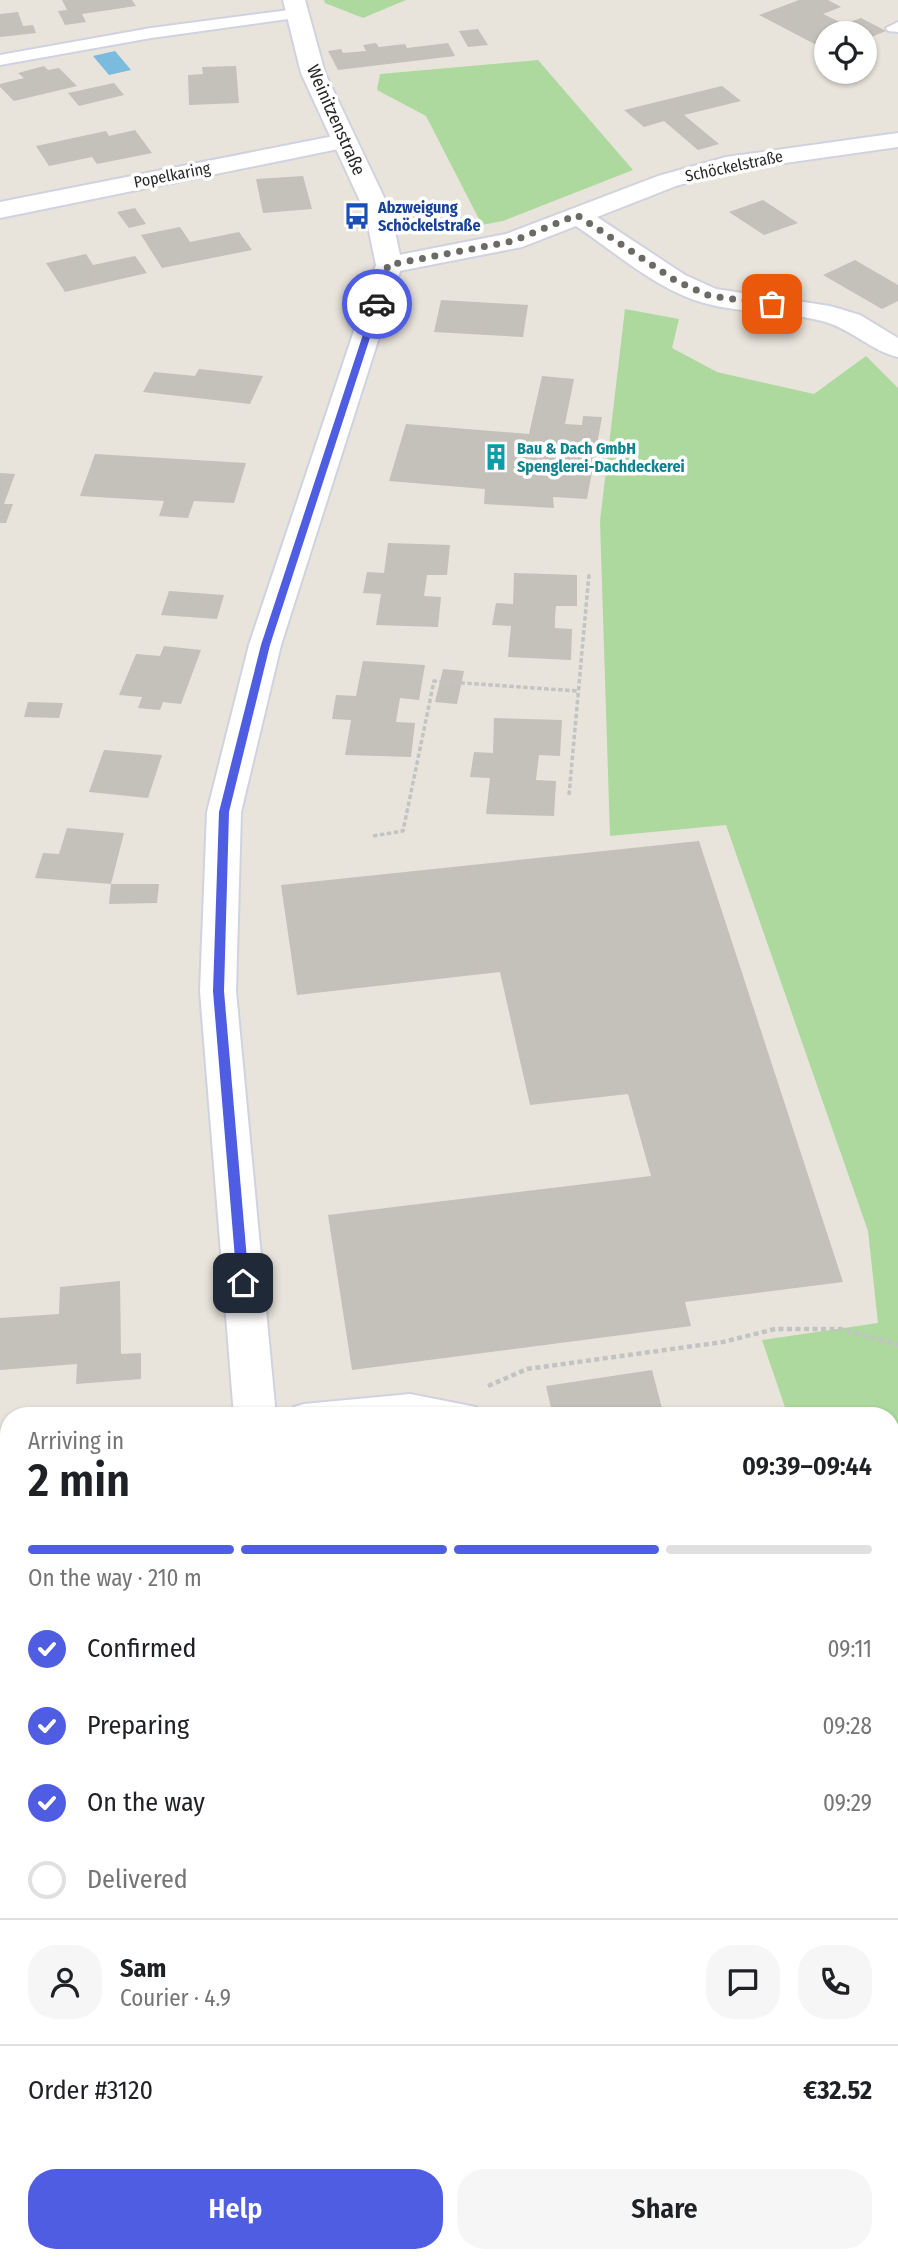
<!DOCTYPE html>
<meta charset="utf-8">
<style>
:root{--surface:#fff;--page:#f6f6f6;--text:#202124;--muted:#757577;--line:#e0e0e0;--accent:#4e5de2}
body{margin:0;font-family:"Fira Sans Condensed",sans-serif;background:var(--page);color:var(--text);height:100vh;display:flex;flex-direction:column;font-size:26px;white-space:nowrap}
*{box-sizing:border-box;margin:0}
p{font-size:23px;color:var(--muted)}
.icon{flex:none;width:38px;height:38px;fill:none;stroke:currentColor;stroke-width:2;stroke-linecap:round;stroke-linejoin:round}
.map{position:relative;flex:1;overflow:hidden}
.side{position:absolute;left:0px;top:1407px;width:900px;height:856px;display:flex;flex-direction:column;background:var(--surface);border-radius:28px 28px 0 0;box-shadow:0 2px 5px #0004}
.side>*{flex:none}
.fabs{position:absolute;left:814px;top:21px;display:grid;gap:14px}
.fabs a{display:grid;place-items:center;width:63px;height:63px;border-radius:50%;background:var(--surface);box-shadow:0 2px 5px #0004;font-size:35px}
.pin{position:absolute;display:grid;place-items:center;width:60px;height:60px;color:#fff;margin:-30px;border-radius:14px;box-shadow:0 4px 10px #0006}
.courier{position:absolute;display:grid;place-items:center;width:70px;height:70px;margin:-35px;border:5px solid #4e5de2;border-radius:50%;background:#fff;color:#222;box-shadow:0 2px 9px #0007}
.headline em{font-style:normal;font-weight:600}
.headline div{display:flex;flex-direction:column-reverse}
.headline{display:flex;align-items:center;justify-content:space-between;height:119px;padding:0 28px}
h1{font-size:46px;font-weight:600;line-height:52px}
.bar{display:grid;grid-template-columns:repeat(4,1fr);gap:10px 7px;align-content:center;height:84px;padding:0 28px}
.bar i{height:9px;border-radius:5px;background:var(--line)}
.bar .active{background:var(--accent)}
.bar p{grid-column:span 4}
.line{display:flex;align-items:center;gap:18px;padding:0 28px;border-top:2px solid var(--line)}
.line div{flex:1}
.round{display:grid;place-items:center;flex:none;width:74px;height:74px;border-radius:28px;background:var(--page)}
ol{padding:0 28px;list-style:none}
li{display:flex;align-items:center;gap:21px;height:77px}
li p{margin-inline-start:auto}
li .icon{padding:7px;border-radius:50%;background:var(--accent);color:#fff;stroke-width:4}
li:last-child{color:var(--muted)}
li i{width:38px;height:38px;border:4px solid var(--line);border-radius:50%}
.action{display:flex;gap:14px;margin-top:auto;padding:14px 28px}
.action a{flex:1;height:80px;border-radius:28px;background:var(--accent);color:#fff;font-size:28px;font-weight:600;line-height:80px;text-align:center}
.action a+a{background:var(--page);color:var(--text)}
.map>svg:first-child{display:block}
</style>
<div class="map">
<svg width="898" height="2262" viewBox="0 0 898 2262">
<rect width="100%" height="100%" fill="#e8e4db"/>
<!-- green -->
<g fill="#add99e">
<path d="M324,0H406L363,18L325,3Z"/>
<path d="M538,60L633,170L503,221L482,225L426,116L377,90L380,74Z"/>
<path d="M625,309L679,319L672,348L717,372L814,394L866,356L898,388V1683H891V1416H788L762,1340L878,1323L868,1231L726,825L610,836L600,521Z"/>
</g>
<!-- water -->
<path fill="#7abbde" d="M115,51L131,70L109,75L93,56Z"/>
<!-- building -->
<g fill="#c4c0ba">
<path d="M62,0H132L136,6L82,14L86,22L65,25L58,11L67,10Z"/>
<path d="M799,0H828L841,7L823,14L844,24L861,18L886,31L864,40V33H826V50L759,15Z"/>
<path d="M18,12L23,26L33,25L36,33L0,37V14Z"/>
<path d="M478,29L488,45L468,47L459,31Z"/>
<path d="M376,43L379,47L405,44L407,48L448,43L455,56L338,70L328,51L341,49L343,53L366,51L363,45Z"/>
<path d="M44,66L48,70L59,68L77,86L14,101L0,87V84L24,78L18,73Z"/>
<path d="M236,66L239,103L189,105L188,75L203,74L202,67Z"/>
<path d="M114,83L124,95L79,106L68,93Z"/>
<path d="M722,86L741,101L684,115L719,144L698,150L664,121L644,127L624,110Z"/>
<path d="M135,130L152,153L97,164L92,157L49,166L36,146L106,131L109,136Z"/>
<path d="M303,176L312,209L263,213L256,179Z"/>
<path d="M763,200L798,223L764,235L729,212Z"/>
<path d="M135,208L146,224L129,228L117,212Z"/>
<path d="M180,227L190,242L239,232L252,250L162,268L141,235Z"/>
<path d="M86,254L93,265L135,256L147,273L65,292L46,263Z"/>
<path d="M855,260L898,285V301L882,309L823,275Z"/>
<path d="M441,300L528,305L523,337L434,332Z"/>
<path d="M199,369L263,376L250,404L143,392L154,372L195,376Z"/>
<path d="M542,376L574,379L565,424L582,425L583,416L602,417L587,499L553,497L554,508L484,504L485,489L389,481L406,424L529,434Z"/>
<path d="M95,454L246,463L234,503L194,501L188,518L159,516L164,501L80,496Z"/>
<path d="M0,473L15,474L4,504H13L6,523H0Z"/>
<path d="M388,543L450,545L447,575H427L424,596L441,597L438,627L376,625L381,594L363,593L367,572L384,573Z"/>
<path d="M514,573L577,575V606H556L555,617V628L572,629L571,660L508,657L511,626L492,625L496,603L513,604Z"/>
<path d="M169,591L224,595L217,619L161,615Z"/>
<path d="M164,646L201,650L181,704L163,702L160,710L138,708L142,697L119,695L136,654L160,656Z"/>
<path d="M363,661L425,665L419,700L400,698L396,722L415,723L411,757L345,755L351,720L332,719L336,695L356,696Z"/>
<path d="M443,669L464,671L457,704L435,702Z"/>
<path d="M28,702L63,703L59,718L24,717Z"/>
<path d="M494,718L562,720L560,756L539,755L536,780L556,781L554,816L486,814L490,778L470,777L474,752L493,753Z"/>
<path d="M104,750L162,755L148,798L89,792Z"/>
<path d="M67,828L124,833L111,884L35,878L43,853L59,854Z"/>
<path d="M699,841L843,1282L685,1302L691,1326L352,1370L328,1215L651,1176L628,1094L530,1105L500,972L297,995L281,885Z"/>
<path d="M111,884H159L157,903L109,904Z"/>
<path d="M120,1281L121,1354L141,1353V1379L76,1384L77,1364L0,1370V1318L59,1314L60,1287Z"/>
<path d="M652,1370L664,1416H553L546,1386Z"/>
<rect x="891" y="1918" width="7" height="124"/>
<path d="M0,2184H9L5,2262H0Z"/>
</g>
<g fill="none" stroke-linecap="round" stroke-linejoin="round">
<defs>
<g id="service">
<path d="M297,9L302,11L305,14L302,17L151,38L0,65V55L151,28Z"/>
<path d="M898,22V32L888,31L886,28Z"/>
<path d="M410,1394L476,1407L480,1416H290L294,1407L304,1404Z"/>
</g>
<g id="minor">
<path d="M898,133V147L728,171L676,186L597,217L685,275L716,289L830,306L860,315L898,338V357C872,351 852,330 826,322C787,311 744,314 704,303C657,290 615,252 576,226L522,247L389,273L380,271L376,265L380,259L389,257L506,234L658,176L726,157Z"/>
<path d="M344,134L353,136L356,141L353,146L0,218V202Z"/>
<path d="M898,2141V2195L891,2196V2143Z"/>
</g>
<g id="secondary">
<path d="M283,0H305L325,73L391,212L402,265L281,645L241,812L236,991L276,1416H234L200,991L207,812L249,645L376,265L365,212L301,73Z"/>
<path d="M9,1979V2030L0,2033V1982Z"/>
</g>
</defs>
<!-- service casing -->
<use href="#service" stroke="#d0d2df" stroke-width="4"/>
<!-- minor casing -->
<use href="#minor" stroke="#d0d2df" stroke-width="4"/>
<!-- secondary casing -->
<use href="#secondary" stroke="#d0d2df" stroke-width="4"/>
<!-- path-far1 -->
<g stroke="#c3c3c3" stroke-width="3.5" stroke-dasharray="4.5 2.5" stroke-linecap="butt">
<path d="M569,795L589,574"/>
<path d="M373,836L403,831L434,681L578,691"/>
</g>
<!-- path -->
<path stroke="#c3c3c3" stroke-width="4.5" stroke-dasharray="5 3.5" stroke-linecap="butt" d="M488,1386L527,1369L723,1342L775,1329H841L898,1345"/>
<!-- service -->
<use href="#service" fill="#fff" fill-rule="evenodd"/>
<!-- minor -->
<use href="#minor" fill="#fff" fill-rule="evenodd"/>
<!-- secondary -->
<use href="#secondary" fill="#fff" fill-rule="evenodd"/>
</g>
<!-- route -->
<path fill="#4e5de2" d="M377,301L381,304L270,645L229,812L224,991L249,1283L243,1288L237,1283L213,991L219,812L261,645L373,304Z"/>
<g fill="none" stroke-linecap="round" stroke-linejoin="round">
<!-- done -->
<path stroke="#6b6a67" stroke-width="7" stroke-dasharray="0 12.6" d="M377,304L388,265L513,241L577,215L676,281L710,296L772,304"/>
</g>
<!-- icons -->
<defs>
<symbol id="bus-bare" viewBox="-9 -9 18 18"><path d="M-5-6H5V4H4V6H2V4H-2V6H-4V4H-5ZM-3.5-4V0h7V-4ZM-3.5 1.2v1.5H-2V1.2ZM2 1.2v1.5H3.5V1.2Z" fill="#1a4fb4" stroke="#fff" stroke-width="2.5" paint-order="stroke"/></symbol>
<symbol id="building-bare" viewBox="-9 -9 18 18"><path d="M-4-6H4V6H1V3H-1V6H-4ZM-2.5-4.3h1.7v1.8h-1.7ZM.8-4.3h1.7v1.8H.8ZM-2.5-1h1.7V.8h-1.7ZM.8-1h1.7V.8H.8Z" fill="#0f9aa8" stroke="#fff" stroke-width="2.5" paint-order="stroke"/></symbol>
</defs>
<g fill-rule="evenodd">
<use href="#bus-bare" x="338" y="197" width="38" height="38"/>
<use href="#building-bare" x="477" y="438" width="38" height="38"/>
</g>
<g text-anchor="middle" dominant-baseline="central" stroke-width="7" stroke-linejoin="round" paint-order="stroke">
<!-- far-street labels -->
<g font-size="16" fill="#282828" stroke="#fff">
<text transform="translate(734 166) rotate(-12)">Schöckelstraße</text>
<text transform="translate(172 175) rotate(-11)">Popelkaring</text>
</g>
<!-- far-transit labels -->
<g font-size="16" font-weight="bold" fill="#164399" stroke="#fff" text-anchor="start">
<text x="378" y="207">Abzweigung<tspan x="378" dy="18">Schöckelstraße</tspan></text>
</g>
<!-- far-culture labels -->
<g font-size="16" font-weight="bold" fill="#0d838f" stroke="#fff" text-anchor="start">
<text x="517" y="448">Bau &amp; Dach GmbH<tspan x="517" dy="18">Spenglerei-Dachdeckerei</tspan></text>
</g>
<!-- street labels -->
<g font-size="18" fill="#282828" stroke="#fff">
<text transform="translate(336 120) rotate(66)">Weinitzenstraße</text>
</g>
</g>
</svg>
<div class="fabs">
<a><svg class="icon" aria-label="locate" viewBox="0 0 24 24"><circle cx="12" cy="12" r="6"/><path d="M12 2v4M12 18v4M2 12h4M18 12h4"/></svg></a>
</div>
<div class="pin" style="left:772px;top:304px;background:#ea580c"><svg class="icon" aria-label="bag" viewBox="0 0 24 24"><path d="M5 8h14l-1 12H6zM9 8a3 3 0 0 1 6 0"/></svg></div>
<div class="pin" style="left:243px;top:1283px;background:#1f2937"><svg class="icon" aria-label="home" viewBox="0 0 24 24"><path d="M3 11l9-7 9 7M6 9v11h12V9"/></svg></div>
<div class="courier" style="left:377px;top:304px"><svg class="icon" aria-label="car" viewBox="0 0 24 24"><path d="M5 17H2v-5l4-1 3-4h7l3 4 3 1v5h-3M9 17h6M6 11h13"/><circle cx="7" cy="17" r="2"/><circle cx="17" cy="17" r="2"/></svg></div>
<section class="side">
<div class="headline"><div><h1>2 min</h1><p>Arriving in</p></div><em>09:39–09:44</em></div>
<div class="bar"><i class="active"></i><i class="active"></i><i class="active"></i><i></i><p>On the way · 210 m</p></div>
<ol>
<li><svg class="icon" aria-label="check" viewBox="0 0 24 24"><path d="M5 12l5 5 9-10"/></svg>Confirmed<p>09:11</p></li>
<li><svg class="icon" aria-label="check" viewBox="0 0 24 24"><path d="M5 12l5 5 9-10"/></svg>Preparing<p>09:28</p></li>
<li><svg class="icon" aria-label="check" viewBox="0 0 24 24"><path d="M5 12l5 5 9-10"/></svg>On the way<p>09:29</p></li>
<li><i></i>Delivered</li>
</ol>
<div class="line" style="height:126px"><a class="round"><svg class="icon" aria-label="person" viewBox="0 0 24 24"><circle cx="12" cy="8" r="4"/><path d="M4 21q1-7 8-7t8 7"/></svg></a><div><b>Sam</b><p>Courier · 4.9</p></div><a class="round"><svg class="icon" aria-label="chat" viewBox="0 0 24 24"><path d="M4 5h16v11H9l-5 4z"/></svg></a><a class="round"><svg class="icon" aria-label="phone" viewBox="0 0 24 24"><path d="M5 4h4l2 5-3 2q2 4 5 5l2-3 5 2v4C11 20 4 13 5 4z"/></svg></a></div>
<div class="line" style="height:91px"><div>Order #3120</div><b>€32.52</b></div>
<div class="action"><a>Help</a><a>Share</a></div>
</section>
</div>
